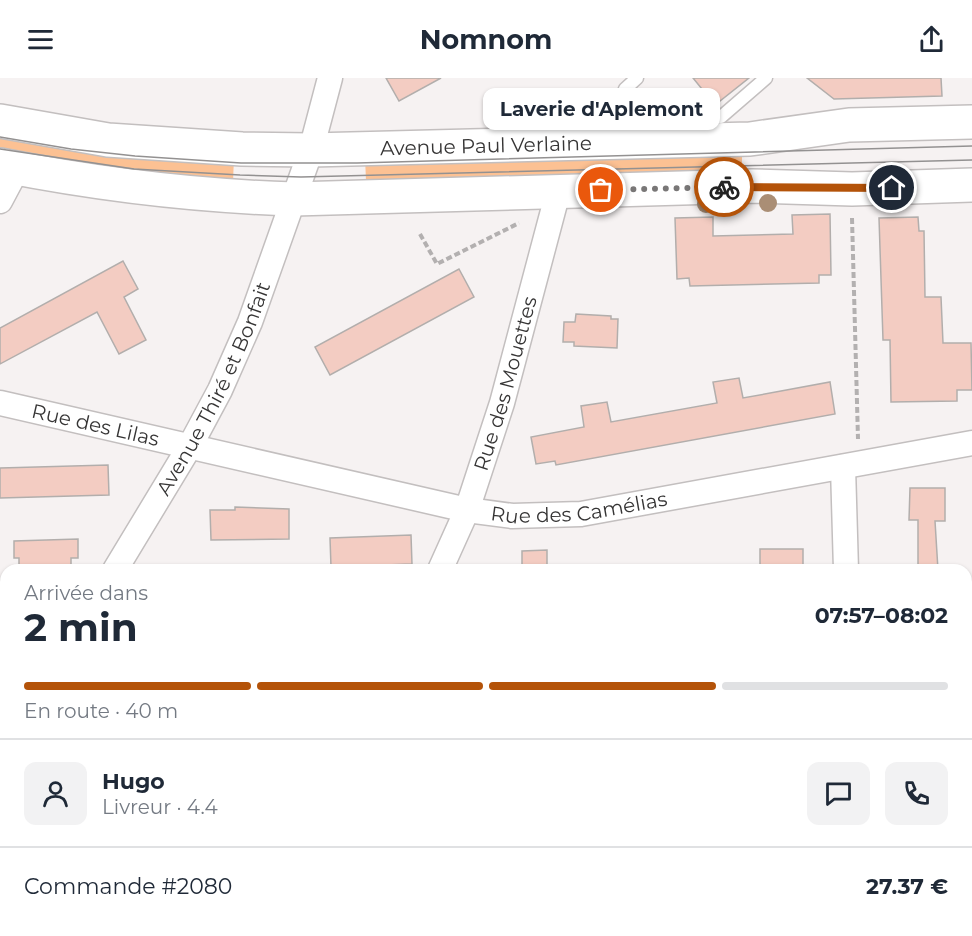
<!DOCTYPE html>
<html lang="fr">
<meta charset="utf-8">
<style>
:root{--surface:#fff;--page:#f2f2f3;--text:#1f2937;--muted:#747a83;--line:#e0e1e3;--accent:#b45309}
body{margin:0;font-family:Montserrat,sans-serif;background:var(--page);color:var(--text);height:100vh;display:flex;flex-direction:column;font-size:22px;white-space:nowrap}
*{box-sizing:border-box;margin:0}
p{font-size:20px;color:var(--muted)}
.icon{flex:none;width:33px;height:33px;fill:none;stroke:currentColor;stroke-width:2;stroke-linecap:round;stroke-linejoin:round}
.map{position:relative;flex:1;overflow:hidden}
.drawer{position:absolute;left:0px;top:486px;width:972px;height:372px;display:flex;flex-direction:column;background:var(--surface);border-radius:18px 18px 0 0;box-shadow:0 2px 4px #0004}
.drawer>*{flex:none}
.pin{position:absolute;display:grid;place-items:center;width:51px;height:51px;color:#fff;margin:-26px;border:3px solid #fff;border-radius:50%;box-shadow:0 2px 6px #0007}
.courier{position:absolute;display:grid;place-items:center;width:60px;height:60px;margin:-30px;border:4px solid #b45309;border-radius:50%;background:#fff;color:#222;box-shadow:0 2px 8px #0007}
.bubble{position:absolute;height:42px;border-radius:12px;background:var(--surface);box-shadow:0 2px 4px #0004;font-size:20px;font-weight:700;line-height:42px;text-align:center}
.summary em{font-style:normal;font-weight:700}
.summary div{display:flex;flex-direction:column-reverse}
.summary{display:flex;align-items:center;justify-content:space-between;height:102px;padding:0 24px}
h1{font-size:39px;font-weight:700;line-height:45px}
.bar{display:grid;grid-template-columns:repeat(4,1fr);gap:9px 6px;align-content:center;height:72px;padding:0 24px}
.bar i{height:8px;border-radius:4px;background:var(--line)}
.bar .selected{background:var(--accent)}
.bar p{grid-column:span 4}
.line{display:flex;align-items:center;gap:15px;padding:0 24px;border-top:2px solid var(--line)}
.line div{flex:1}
.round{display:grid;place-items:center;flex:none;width:63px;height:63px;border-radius:12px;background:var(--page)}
header{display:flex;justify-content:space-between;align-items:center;height:78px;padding:0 24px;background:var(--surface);font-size:27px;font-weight:700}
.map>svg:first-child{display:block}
</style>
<header><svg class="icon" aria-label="menu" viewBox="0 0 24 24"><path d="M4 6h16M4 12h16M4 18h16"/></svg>Nomnom<svg class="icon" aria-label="share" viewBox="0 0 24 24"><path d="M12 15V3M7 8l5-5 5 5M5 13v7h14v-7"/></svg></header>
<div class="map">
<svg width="972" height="858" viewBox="0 0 972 858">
<rect width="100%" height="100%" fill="#f6f2f2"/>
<!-- green -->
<g fill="#fcc193">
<path d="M0,52L234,79L233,104L0,77Z"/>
<path d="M742,70V94L366,103L365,79Z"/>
</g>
<!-- building -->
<g fill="#f3ccc2" stroke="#b2aeac" stroke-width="1.5">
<path d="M386,0H441L399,23Z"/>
<path d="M693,0H749L715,27Z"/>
<path d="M807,0H941L942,18L834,21Z"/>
<path d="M830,136L831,197H819V205L690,208L689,200L677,201L675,140L713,139V158L793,156L792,137Z"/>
<path d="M918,139L919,153H924L925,219H941L943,265H971L972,312H957V323L891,324L890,262H883L879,140Z"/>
<path d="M123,183L138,211L124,219L146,262L119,276L97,234L0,286V250Z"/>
<path d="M459,191L474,219L330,297L315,269Z"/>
<path d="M576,236L611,238V241H618L617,270L574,268V264H563L564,244H575Z"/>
<path d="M739,300L743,320L830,304L835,336L556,387L555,383L536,386L531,359L584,349L581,328L607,324L611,344L717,325L713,304Z"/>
<path d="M108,387L109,417L0,420V390Z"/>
<path d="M910,410H945V443H935L938,492H918V442H909Z"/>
<path d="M235,429L289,431V461L211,462L210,432H235Z"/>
<path d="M411,457L412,486L331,489L330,460Z"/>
<path d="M78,461V480H71V491L19,492V480H14V463Z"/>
<rect x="760" y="471" width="43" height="21"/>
<path d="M547,472V492H522V473Z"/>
</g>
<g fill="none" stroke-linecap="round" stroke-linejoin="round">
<defs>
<path id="lane" d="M637,0L625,11L619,29L629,38L721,39L766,0"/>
<g id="street">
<path d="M0,123L17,91"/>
<path id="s1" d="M0,325L467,432L512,438L581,436L972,365"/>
<path d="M843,389L846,492"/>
<path id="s2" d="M115,492L190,368L220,312L250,244L311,72L330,0"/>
<path id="s3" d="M440,492L467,432L502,325L558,114"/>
<path d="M0,641L6,634"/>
<path d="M966,654H972"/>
<path d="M855,852V858"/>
<path d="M267,858L270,852"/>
</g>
<g id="secondary">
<path id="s4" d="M0,43L108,62L242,71L311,72L750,61L849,47L972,44"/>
<path d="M0,87C96,106 196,118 294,121L752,108L852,111L972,107"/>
</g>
</defs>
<!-- lane casing -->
<use href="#lane" stroke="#c3bfbf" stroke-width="15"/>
<!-- street casing -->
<use href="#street" stroke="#c3bfbf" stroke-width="27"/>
<!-- secondary casing -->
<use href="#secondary" stroke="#c3bfbf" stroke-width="36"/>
<!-- path -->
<g stroke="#b3b0b0" stroke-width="4" stroke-dasharray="6 3" stroke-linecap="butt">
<path d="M852,140L858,361"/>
<path d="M420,156L437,186L519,145"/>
</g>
<!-- lane -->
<use href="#lane" stroke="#fff" stroke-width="12"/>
<!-- street -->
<use href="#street" stroke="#fff" stroke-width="24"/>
<!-- secondary -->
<use href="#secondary" stroke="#fff" stroke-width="33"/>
<!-- tram -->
<g stroke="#939191" stroke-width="1.5">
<path d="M0,59L71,71L135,78L241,85H357L972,68"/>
<path d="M0,71L134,91L240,97L301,99L972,82"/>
</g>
</g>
<!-- trees -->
<g fill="#aa8e75">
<circle cx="768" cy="125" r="9"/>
<circle cx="706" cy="126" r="9"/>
</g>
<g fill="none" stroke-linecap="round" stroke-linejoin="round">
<!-- done -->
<path stroke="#797777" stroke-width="6" stroke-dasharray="0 10.8" d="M601,112L724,109"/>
<!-- route -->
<path stroke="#b45309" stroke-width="8" d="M724,109L892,110"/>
</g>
<g text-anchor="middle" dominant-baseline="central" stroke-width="5" stroke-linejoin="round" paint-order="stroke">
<!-- street labels -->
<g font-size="20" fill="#363535" stroke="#f6f2f2">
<text stroke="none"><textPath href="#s4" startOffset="488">Avenue Paul Verlaine</textPath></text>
<text stroke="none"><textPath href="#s3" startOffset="198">Rue des Mouettes</textPath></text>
<text stroke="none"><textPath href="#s2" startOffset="207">Avenue Thiré et Bonfait</textPath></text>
<text stroke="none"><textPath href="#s1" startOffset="98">Rue des Lilas</textPath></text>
<text stroke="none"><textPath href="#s1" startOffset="592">Rue des Camélias</textPath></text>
</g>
</g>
</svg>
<div class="pin" style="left:601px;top:112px;background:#ea580c"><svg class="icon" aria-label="bag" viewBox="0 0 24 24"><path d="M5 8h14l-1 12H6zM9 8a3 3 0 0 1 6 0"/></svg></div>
<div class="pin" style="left:892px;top:110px;background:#1f2937"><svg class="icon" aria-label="home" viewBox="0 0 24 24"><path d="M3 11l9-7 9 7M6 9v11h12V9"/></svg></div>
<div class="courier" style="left:724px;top:109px"><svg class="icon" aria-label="bike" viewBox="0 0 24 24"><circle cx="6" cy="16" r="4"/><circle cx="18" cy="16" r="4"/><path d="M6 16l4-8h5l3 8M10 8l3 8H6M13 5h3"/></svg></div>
<div class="bubble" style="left:483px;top:10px;width:237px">Laverie d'Aplemont</div>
<section class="drawer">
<div class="summary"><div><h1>2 min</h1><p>Arrivée dans</p></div><em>07:57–08:02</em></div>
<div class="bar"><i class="selected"></i><i class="selected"></i><i class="selected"></i><i></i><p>En route · 40 m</p></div>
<div class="line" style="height:108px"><a class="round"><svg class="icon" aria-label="person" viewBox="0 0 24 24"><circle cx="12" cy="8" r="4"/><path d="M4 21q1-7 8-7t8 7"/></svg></a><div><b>Hugo</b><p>Livreur · 4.4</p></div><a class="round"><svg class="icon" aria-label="chat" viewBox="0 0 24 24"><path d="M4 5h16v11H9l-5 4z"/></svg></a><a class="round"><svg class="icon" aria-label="phone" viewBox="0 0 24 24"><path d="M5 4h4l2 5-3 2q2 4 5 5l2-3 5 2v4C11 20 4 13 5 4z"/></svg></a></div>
<div class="line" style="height:78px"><div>Commande #2080</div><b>27.37 €</b></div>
</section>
</div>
